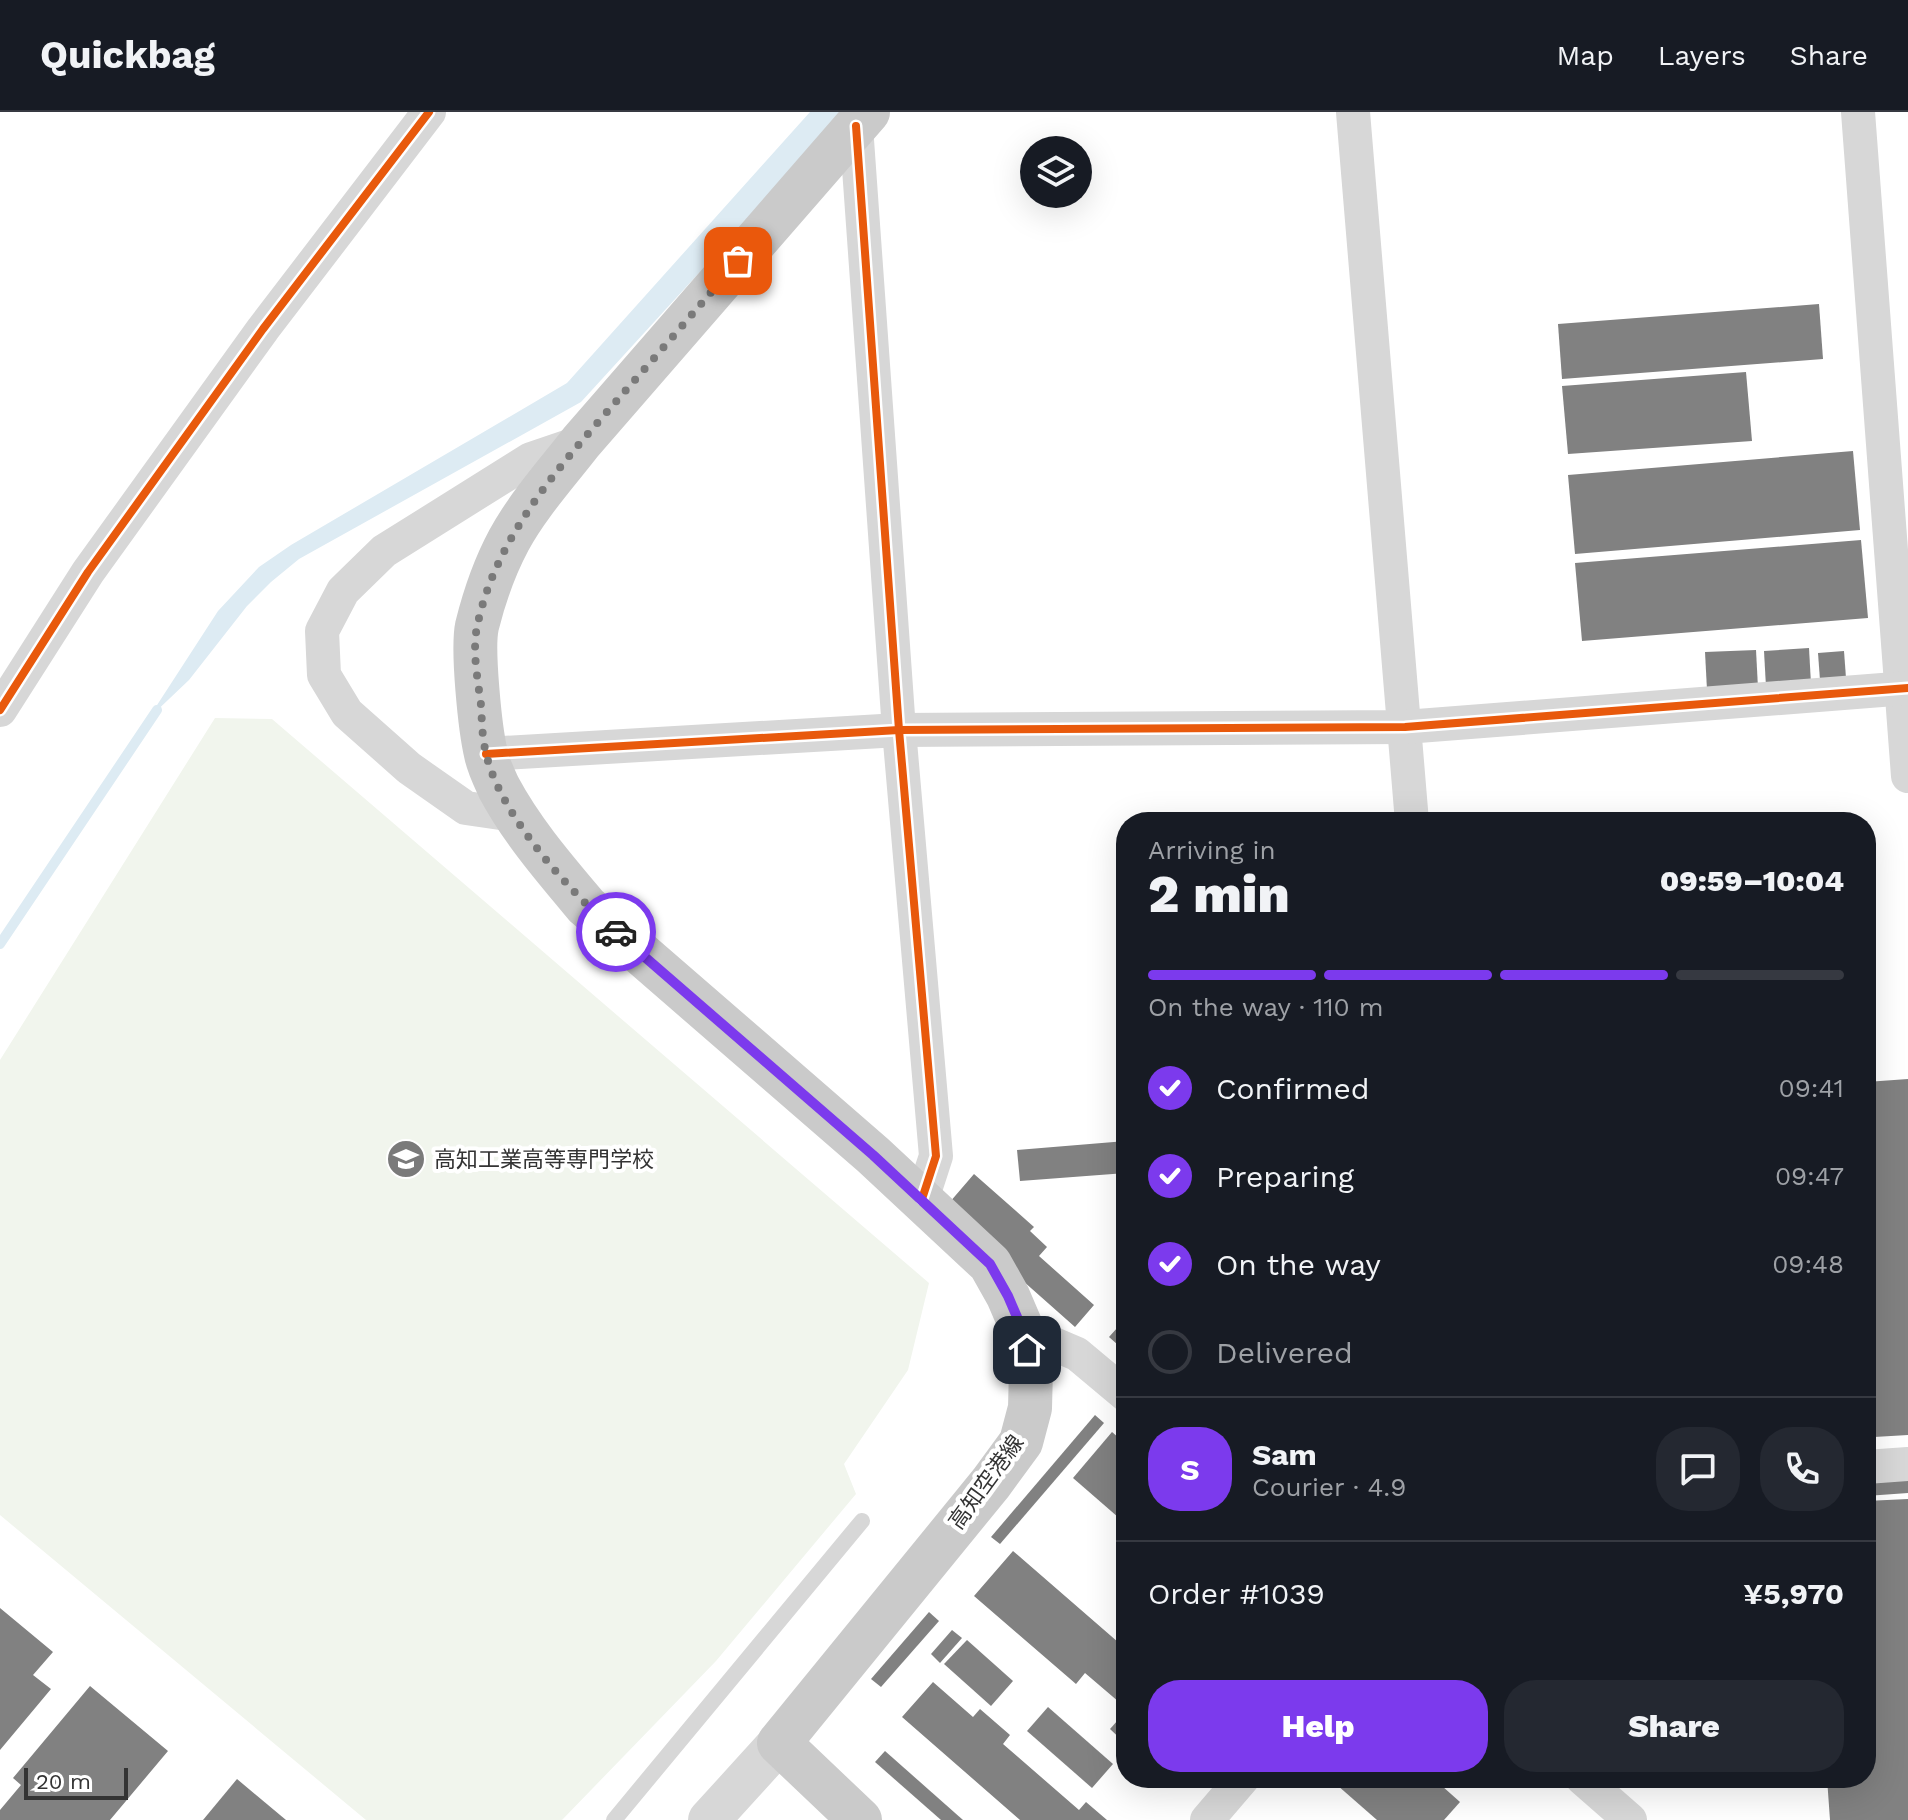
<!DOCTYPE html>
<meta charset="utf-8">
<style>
:root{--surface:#171b24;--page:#242831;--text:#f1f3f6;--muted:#9ea1a6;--line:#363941;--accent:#7c3aed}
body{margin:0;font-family:"Work Sans","Noto Sans JP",sans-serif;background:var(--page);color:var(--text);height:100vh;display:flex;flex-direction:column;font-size:30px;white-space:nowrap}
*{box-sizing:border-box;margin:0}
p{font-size:26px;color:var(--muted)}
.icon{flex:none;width:44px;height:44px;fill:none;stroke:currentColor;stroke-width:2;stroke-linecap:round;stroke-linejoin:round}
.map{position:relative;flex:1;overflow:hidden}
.sheet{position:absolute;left:1116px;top:700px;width:760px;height:976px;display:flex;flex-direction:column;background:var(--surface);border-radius:32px;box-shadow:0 8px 32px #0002}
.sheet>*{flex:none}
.buttons{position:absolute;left:1020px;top:24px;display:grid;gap:16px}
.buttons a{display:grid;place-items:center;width:72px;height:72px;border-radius:50%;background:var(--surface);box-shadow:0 8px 32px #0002;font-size:40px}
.scale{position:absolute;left:24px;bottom:20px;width:104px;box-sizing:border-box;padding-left:8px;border:4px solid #333;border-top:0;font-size:22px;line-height:28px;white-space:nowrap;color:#333;-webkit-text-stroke:6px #fff;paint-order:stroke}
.pin{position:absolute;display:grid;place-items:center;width:68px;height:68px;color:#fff;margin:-34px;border-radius:16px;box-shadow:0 4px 12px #0006}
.courier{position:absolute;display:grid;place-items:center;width:80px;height:80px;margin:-40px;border:6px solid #7c3aed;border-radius:50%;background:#fff;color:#222;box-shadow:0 2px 10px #0007}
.overview em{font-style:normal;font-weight:800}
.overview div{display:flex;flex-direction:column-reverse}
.overview{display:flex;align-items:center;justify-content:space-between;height:136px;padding:0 32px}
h1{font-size:52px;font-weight:800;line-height:60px}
.bar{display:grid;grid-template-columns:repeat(4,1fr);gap:12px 8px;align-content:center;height:96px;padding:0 32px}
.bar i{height:10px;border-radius:6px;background:var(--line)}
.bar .selected{background:var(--accent)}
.bar p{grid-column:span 4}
.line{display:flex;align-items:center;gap:20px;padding:0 32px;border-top:2px solid var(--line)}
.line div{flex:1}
.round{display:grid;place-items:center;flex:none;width:84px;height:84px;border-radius:32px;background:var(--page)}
ol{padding:0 32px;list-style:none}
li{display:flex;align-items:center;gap:24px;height:88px}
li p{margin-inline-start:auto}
li .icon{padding:8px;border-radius:50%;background:var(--accent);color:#fff;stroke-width:4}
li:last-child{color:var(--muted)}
li i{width:44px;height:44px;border:4px solid var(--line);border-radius:50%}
.primary-button{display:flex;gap:16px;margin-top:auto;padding:16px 32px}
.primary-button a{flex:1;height:92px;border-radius:32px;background:var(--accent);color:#fff;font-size:32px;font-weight:800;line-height:92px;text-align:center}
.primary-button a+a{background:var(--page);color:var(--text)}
header{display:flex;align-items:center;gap:48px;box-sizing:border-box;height:112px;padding:0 40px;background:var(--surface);border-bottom:2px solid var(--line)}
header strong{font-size:38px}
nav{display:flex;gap:44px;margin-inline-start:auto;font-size:28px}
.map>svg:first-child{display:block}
</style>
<header>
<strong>Quickbag</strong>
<nav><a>Map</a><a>Layers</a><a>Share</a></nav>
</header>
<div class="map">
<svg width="1908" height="1708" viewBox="0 0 1908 1708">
<rect width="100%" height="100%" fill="#fff"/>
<!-- green -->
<path fill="#f1f5ed" d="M215,606L272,607L929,1171L908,1258L844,1352L856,1382L716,1549L562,1708H366L0,1403V948Z"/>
<!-- water -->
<path fill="#ddebf3" d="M810,0H846L581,290L299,447L271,470L247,494L189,568L148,607L218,499L259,455L291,433L567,271Z"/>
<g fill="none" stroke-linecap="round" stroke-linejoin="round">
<!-- stream -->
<path stroke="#ddebf3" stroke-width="10" d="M0,832L157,598"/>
</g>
<!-- building -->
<g fill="#818181">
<path d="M1819,192L1823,247L1562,267L1558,212Z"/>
<path d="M1746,260L1752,329L1568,342L1562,274Z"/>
<path d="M1853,339L1860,418L1575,442L1568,363Z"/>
<path d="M1861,428L1868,506L1582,529L1575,451Z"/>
<path d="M1809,536L1811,572L1766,575L1764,539Z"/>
<path d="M1756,538L1758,576L1707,578L1705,540Z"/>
<path d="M1844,539L1846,566L1820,568L1818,541Z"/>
<path d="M1908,967V1323L1874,1325L1866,1226V970Z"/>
<path d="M1126,1029V1061L1020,1069L1017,1038Z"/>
<path d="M974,1062L1034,1115L1030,1119L1047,1135L1039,1144L1094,1193L1075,1215L943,1098Z"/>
<path d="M1126,1206V1248L1122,1245L1126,1240L1109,1225Z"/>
<path d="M1095,1303L1104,1311L1000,1432L991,1425Z"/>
<path d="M1112,1320L1126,1332V1412L1073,1366Z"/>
<path d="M1908,1359V1381L1866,1384V1362Z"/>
<path d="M1908,1387V1708H1830L1827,1666H1866V1389Z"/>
<path d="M1013,1439L1126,1537V1596L1085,1561L1076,1572L974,1484Z"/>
<path d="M0,1496L53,1540L33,1563L51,1577L0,1638Z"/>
<path d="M929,1500L939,1509L881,1575L871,1567Z"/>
<path d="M952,1518L962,1526L940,1551L931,1542Z"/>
<path d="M967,1528L1013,1569L991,1594L944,1552Z"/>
<path d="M933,1570L973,1605L980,1597L1010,1623L1003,1632L1079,1698L1086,1690L1107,1708H1020L902,1605Z"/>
<path d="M90,1574L168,1639L110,1708H0V1698L21,1673L13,1666Z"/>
<path d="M1048,1595L1113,1652L1092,1676L1027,1619Z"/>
<path d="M1126,1599V1632L1110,1617Z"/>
<path d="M885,1639L963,1708H941L875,1650Z"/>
<path d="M1329,1666H1433L1460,1690L1444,1708H1377Z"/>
<path d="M237,1667L286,1708H203Z"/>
</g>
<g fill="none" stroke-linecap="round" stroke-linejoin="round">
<!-- service -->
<path stroke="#d7d7d7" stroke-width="16" d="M614,1708L862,1409"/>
<!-- minor -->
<g stroke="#d7d7d7" stroke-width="34">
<path d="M1353,0L1412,710"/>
<path d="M1858,0L1908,664"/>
<path d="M856,14L899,618L936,1044L922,1087"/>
<path d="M0,598L88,460L263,217L429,0"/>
<path d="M486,642L899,618L1405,615L1908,576"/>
<path d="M514,703L466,696L409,656L347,601L324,563L322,519L343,479L384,439L531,347L581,330"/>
<path d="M1023,1219L1077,1242L1126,1283"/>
<path d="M1866,1355L1908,1352"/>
<path d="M1582,1666L1630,1708"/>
<path d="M1207,1708L1243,1666"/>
</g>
<!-- tertiary -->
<path stroke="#d7d7d7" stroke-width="42" d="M709,1708L779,1631"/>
<!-- primary -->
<path stroke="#cacaca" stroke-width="44" d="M860,1708L779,1631L991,1371L1021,1330L1030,1296L1031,1257L1023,1219L1008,1184L990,1152L873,1043L586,794C554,756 522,719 499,676C494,665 488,653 486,642C480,617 472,537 477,514C484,486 495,454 509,428C528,393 557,361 581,330L868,0"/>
<defs>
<g id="cycleway">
<path d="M856,14L899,618L936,1044L922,1087"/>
<path d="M0,598L88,460L263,217L429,0"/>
<path d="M486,642L899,618L1405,615L1908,576"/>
</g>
</defs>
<!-- cycleway casing -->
<use href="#cycleway" stroke="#fff" stroke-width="13"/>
<!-- cycleway -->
<use href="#cycleway" stroke="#e8590c" stroke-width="8"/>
</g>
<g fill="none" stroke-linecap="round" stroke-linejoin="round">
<!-- done -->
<path stroke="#7a7a7a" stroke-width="8" stroke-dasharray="0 14.4" d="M616,820C570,780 499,702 486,641C482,626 482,609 481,593C478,569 472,539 477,515C496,421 566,347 627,277C664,235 701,192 738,149"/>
<!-- route -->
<path stroke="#7c3aed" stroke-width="10" d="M616,820L873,1043L990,1152L1008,1184L1023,1219L1027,1238"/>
</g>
<!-- icons -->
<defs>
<symbol id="school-disc" viewBox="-11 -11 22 22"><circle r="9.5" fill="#7a7a7a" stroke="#fff"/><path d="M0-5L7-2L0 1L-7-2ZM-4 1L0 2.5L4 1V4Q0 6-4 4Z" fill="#fff"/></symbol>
</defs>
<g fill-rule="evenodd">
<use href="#school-disc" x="384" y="1025" width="44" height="44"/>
</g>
<g text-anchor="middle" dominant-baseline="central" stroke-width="8" stroke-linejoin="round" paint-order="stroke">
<!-- poi labels -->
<g font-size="22" fill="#333" stroke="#fff" text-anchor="start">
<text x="434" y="1047">高知工業高等専門学校</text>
</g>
<!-- street labels -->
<g font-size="22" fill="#333" stroke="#fff">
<text transform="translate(986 1370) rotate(-54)">高知空港線</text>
</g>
</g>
</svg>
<div class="buttons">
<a><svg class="icon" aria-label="layers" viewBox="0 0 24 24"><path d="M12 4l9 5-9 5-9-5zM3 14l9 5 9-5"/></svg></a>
</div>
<div class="scale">20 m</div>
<div class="pin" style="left:738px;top:149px;background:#ea580c"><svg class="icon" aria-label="bag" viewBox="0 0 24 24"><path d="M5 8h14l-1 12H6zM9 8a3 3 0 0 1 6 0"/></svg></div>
<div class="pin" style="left:1027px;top:1238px;background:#1f2937"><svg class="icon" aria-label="home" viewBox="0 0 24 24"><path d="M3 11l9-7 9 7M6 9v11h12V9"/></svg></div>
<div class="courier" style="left:616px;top:820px"><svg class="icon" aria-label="car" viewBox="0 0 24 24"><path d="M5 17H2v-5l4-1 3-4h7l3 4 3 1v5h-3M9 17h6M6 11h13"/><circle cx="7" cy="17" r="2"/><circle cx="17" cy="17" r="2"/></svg></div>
<section class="sheet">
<div class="overview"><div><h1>2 min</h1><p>Arriving in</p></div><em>09:59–10:04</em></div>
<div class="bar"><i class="selected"></i><i class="selected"></i><i class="selected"></i><i></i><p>On the way · 110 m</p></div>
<ol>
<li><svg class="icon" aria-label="check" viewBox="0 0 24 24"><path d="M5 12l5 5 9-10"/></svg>Confirmed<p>09:41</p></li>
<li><svg class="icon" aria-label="check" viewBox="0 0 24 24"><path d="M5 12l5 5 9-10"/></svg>Preparing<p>09:47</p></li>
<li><svg class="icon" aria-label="check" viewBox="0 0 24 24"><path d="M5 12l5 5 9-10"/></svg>On the way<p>09:48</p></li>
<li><i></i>Delivered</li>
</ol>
<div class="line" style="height:144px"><b class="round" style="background:var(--accent);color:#fff">S</b><div><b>Sam</b><p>Courier · 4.9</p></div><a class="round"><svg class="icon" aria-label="chat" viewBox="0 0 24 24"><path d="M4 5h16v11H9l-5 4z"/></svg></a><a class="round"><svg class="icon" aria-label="phone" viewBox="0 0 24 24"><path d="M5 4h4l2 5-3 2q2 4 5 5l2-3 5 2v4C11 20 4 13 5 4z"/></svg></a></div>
<div class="line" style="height:104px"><div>Order #1039</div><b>¥5,970</b></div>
<div class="primary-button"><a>Help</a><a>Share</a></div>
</section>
</div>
